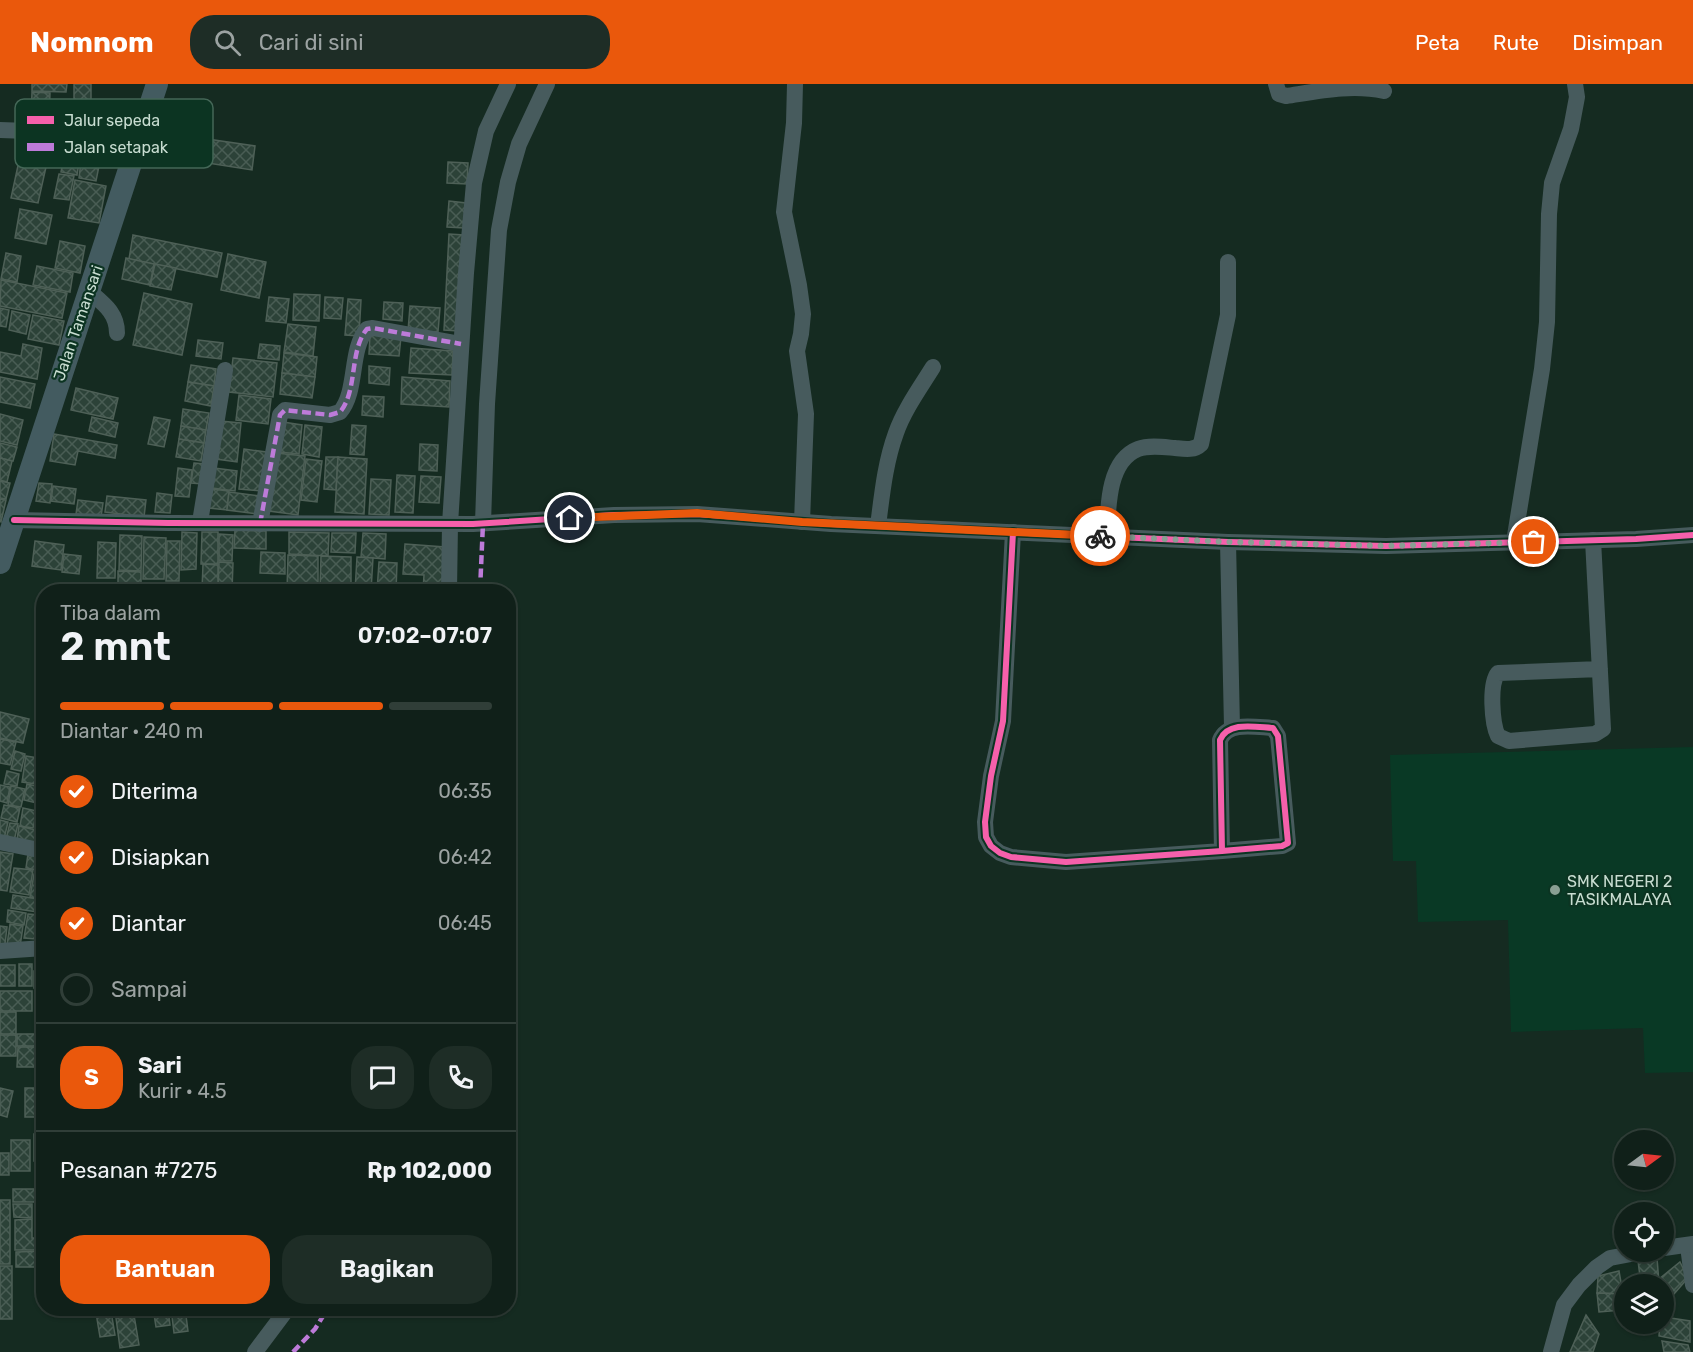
<!DOCTYPE html>
<html lang="id">
<meta charset="utf-8">
<style>
:root{--surface:#102019;--page:#1e2d26;--text:#f1f3f6;--muted:#9ca3a2;--line:#303e38;--accent:#ea580c}
body{margin:0;font-family:Rubik,sans-serif;background:var(--page);color:var(--text);height:100vh;display:flex;flex-direction:column;font-size:22px;white-space:nowrap}
*{box-sizing:border-box;margin:0}
p{font-size:20px;color:var(--muted)}
.icon{flex:none;width:33px;height:33px;fill:none;stroke:currentColor;stroke-width:2;stroke-linecap:round;stroke-linejoin:round}
.map{position:relative;flex:1;overflow:hidden}
.sheet{position:absolute;left:36px;top:500px;width:480px;height:732px;display:flex;flex-direction:column;background:var(--surface);border-radius:24px;box-shadow:0 2px 4px #0004,0 0 0 2px var(--line)}
.sheet>*{flex:none}
.needle{width:39px;rotate:75deg}
.tools{position:absolute;left:1614px;top:1046px;display:grid;gap:12px}
.tools a{display:grid;place-items:center;width:60px;height:60px;border-radius:50%;background:var(--surface);box-shadow:0 2px 4px #0004,0 0 0 2px var(--line);font-size:30px}
.pin{position:absolute;display:grid;place-items:center;width:51px;height:51px;color:#fff;margin:-26px;border:3px solid #fff;border-radius:50%;box-shadow:0 2px 6px #0007}
.courier{position:absolute;display:grid;place-items:center;width:60px;height:60px;margin:-30px;border:4px solid #ea580c;border-radius:50%;background:#fff;color:#222;box-shadow:0 2px 8px #0007}
.head em{font-style:normal;font-weight:600}
.head div{display:flex;flex-direction:column-reverse}
.head{display:flex;align-items:center;justify-content:space-between;height:102px;padding:0 24px}
h1{font-size:39px;font-weight:600;line-height:45px}
.bar{display:grid;grid-template-columns:repeat(4,1fr);gap:9px 6px;align-content:center;height:72px;padding:0 24px}
.bar i{height:8px;border-radius:4px;background:var(--line)}
.bar .selected{background:var(--accent)}
.bar p{grid-column:span 4}
.line{display:flex;align-items:center;gap:15px;padding:0 24px;border-top:2px solid var(--line)}
.line div{flex:1}
.round{display:grid;place-items:center;flex:none;width:63px;height:63px;border-radius:24px;background:var(--page)}
ol{padding:0 24px;list-style:none}
li{display:flex;align-items:center;gap:18px;height:66px}
li p{margin-inline-start:auto}
li .icon{padding:6px;border-radius:50%;background:var(--accent);color:#fff;stroke-width:4}
li:last-child{color:var(--muted)}
li i{width:33px;height:33px;border:3px solid var(--line);border-radius:50%}
.cta{display:flex;gap:12px;margin-top:auto;padding:12px 24px}
.cta a{flex:1;height:69px;border-radius:24px;background:var(--accent);color:#fff;font-size:24px;font-weight:600;line-height:69px;text-align:center}
.cta a+a{background:var(--page);color:var(--text)}
header{display:flex;align-items:center;gap:36px;box-sizing:border-box;height:84px;padding:0 30px;background:var(--accent);color:#fff}
header strong{font-size:28px}
nav{display:flex;gap:33px;margin-inline-start:auto;font-size:21px}
.search{width:420px;height:54px;background:var(--page);display:flex;align-items:center;gap:15px;box-sizing:border-box;padding:0 21px;border-radius:24px;color:var(--muted);font-size:22px}
.map>svg:first-child{display:block}
</style>
<header>
<strong>Nomnom</strong>
<div class="search"><svg class="icon" aria-label="search" viewBox="0 0 24 24"><circle cx="10" cy="10" r="6"/><path d="M15 15l6 6"/></svg>Cari di sini</div>
<nav><a>Peta</a><a>Rute</a><a>Disimpan</a></nav>
</header>
<div class="map">
<svg width="1693" height="1268" viewBox="0 0 1693 1268">
<defs>
<pattern id="building-cross-hatch" width="8" height="8" patternUnits="userSpaceOnUse" patternTransform="scale(1.5)"><rect width="8" height="8" fill="#2c4238"/><path d="M0 0l8 8M0 8l8-8" fill="none" stroke="#495d54"/></pattern>
</defs>
<rect width="100%" height="100%" fill="#152b21"/>
<!-- built -->
<path fill="#093925" d="M1693,663V988L1645,989L1643,944L1511,948L1508,836L1418,838L1416,777H1393L1390,671Z"/>
<!-- building -->
<g fill="url(#building-cross-hatch)" stroke="#4e6057" stroke-width="1.5">
<path d="M32,0H67L66,8L32,7Z"/>
<rect x="74" y="0" width="17" height="19"/>
<path d="M32,8L50,9L49,36H31Z"/>
<path d="M173,50L255,62L252,86L170,73Z"/>
<path d="M65,68L80,71L77,91L61,88Z"/>
<path d="M19,77L46,83L38,119L11,114Z"/>
<path d="M81,78L99,82L96,97L79,94Z"/>
<path d="M448,78L468,79L467,100L447,99Z"/>
<path d="M59,90L74,92L69,116L54,114Z"/>
<path d="M75,96L106,102L99,139L68,134Z"/>
<path d="M449,117L466,119L464,144L447,143Z"/>
<path d="M20,125L52,131L46,160L15,154Z"/>
<path d="M449,150L464,151L458,247L444,246Z"/>
<path d="M133,151L222,169L217,193L129,175Z"/>
<path d="M60,157L85,162L80,189L55,184Z"/>
<path d="M6,169L21,172L17,198L1,195Z"/>
<path d="M228,170L266,178L259,214L221,206Z"/>
<path d="M126,174L154,180L150,201L122,195Z"/>
<path d="M155,180L176,184L171,206L150,202Z"/>
<path d="M37,182L73,189L70,208L33,201Z"/>
<path d="M1,196L67,209L62,234L0,222Z"/>
<path d="M144,209L192,220L182,271L133,261Z"/>
<path d="M294,210L320,211L319,237L293,236Z"/>
<path d="M269,213L289,215L286,239L266,237Z"/>
<path d="M325,213L343,214L341,235L324,234Z"/>
<path d="M348,215L361,216L359,252L345,251Z"/>
<path d="M384,218L403,219L402,237L383,235Z"/>
<path d="M410,222L440,224L438,248L408,247Z"/>
<path d="M0,224L9,226L6,243L0,242Z"/>
<path d="M12,227L30,231L26,250L9,246Z"/>
<path d="M33,231L64,237L59,261L28,255Z"/>
<path d="M288,240L316,243L313,272L284,268Z"/>
<path d="M370,251L401,253L399,272L369,270Z"/>
<path d="M198,256L223,259L221,275L196,272Z"/>
<path d="M23,260L42,264L37,295L0,288V268L21,272Z"/>
<path d="M260,260L280,262L279,276L258,274Z"/>
<path d="M411,264L453,267L452,291L409,289Z"/>
<path d="M284,269L317,273L315,293L282,289Z"/>
<path d="M233,274L277,279L273,313L229,308Z"/>
<path d="M191,281L216,285L214,302L188,298Z"/>
<path d="M369,282L390,284L389,301L369,299Z"/>
<path d="M282,289L315,293L312,314L280,310Z"/>
<path d="M0,293L35,300L30,324L0,318Z"/>
<path d="M402,293L450,297L449,323L401,320Z"/>
<path d="M188,298L214,302L211,322L185,317Z"/>
<path d="M76,304L118,314L113,335L71,326Z"/>
<path d="M239,311L271,315L268,340L236,336Z"/>
<path d="M363,312L384,313L383,333L362,331Z"/>
<path d="M183,325L209,329L206,346L181,342Z"/>
<path d="M0,330L23,336L17,361L0,357Z"/>
<path d="M92,333L118,339L115,353L89,347Z"/>
<path d="M154,333L170,336L164,363L148,360Z"/>
<path d="M220,337L241,339L237,378L216,375Z"/>
<path d="M283,338L302,341L299,370L279,368Z"/>
<path d="M305,341L322,343L319,373L302,370Z"/>
<path d="M352,341L366,342L364,371L350,370Z"/>
<path d="M181,342L206,346L204,359L179,355Z"/>
<path d="M54,350L117,361L115,374L78,367L75,381L50,377Z"/>
<path d="M179,355L204,359L201,377L176,373Z"/>
<path d="M0,359L17,363L13,377L0,374Z"/>
<path d="M420,360L438,361L437,387L419,386Z"/>
<path d="M244,365L266,368L261,407L239,405Z"/>
<path d="M276,369L305,372L298,431L269,427Z"/>
<path d="M326,373H338L336,406L324,405Z"/>
<path d="M338,373L367,375L364,430L335,428Z"/>
<path d="M0,374L12,377L7,398L0,396Z"/>
<path d="M306,375L322,377L317,418L301,416Z"/>
<path d="M194,379L205,380L203,400L191,399Z"/>
<path d="M178,384L192,386L189,413L175,412Z"/>
<path d="M214,384L237,387L235,407L212,404Z"/>
<path d="M397,391L415,392L413,429L395,428Z"/>
<path d="M421,392L441,393L439,419L419,418Z"/>
<path d="M371,395L391,396L389,431L369,430Z"/>
<path d="M0,397L10,399L6,415L0,414Z"/>
<path d="M39,399L52,400L50,419L36,417Z"/>
<path d="M53,402L76,405L74,420L51,417Z"/>
<path d="M211,405L229,407L227,426L209,424Z"/>
<path d="M229,408L260,412L257,430L227,426Z"/>
<path d="M157,409L172,411L170,429L155,428Z"/>
<path d="M107,412L146,416L144,433L105,428Z"/>
<path d="M0,415L6,416L1,438L0,437Z"/>
<path d="M78,416L103,419L101,433L76,430Z"/>
<path d="M235,446L266,447V465L234,464Z"/>
<path d="M182,448L197,449L196,485L181,486Z"/>
<path d="M202,448H218V480H201Z"/>
<path d="M289,448L329,449L328,472L289,470Z"/>
<path d="M332,449H356L355,469L331,468Z"/>
<path d="M363,449L386,450L385,475L361,473Z"/>
<path d="M219,450L233,451L232,477H219Z"/>
<path d="M120,451L142,452L141,487L119,486Z"/>
<path d="M144,453L166,454L164,495H143Z"/>
<path d="M35,457L64,461L61,486L32,482Z"/>
<path d="M167,457H180L179,497H166Z"/>
<path d="M98,458L116,459L115,494H97Z"/>
<path d="M405,460L445,463L443,507H423L424,491L403,490Z"/>
<path d="M261,468L285,469V490L260,489Z"/>
<path d="M64,470L81,472L79,490L62,488Z"/>
<path d="M288,471L318,472V507H287Z"/>
<path d="M321,472L351,473V507H320Z"/>
<path d="M357,473L373,474L371,507H355Z"/>
<path d="M219,478L233,479L232,507H218Z"/>
<path d="M379,478L397,479L396,507H377Z"/>
<path d="M203,480L218,481V506H202Z"/>
<path d="M118,487L141,488V501H118Z"/>
<path d="M0,628L29,635L23,659L0,654Z"/>
<path d="M0,655L16,658L10,681L0,679Z"/>
<path d="M15,667L25,670L21,687L11,685Z"/>
<path d="M26,672L44,675V687L38,686L36,700L22,698Z"/>
<path d="M7,687L19,690L17,702L4,700Z"/>
<path d="M27,700L41,703L37,719L24,716Z"/>
<path d="M0,701L10,703L7,719L0,717Z"/>
<path d="M11,702L25,705L21,723L8,721Z"/>
<path d="M43,705H44V726L39,725Z"/>
<path d="M4,721L20,724L17,738L1,734Z"/>
<path d="M23,724L37,727L33,744L20,742Z"/>
<path d="M39,727L44,728V745L36,744Z"/>
<path d="M0,736L8,738L4,755L0,754Z"/>
<path d="M10,739L18,740L14,757L6,755Z"/>
<path d="M19,742L44,748V762L17,756Z"/>
<path d="M0,768L13,770L7,807L0,806Z"/>
<path d="M28,770L44,773V787L26,784Z"/>
<path d="M14,784L33,786L29,811L10,808Z"/>
<path d="M34,790L44,791V815L30,813Z"/>
<path d="M13,811L44,816V829L11,824Z"/>
<path d="M8,826L26,829L24,841L7,838Z"/>
<path d="M28,830L40,831L36,855L24,854Z"/>
<path d="M44,830V858L39,857Z"/>
<path d="M10,840L23,842L20,863L7,861Z"/>
<path d="M0,842L7,843L5,860H0Z"/>
<rect x="19" y="880" width="13" height="22"/>
<rect x="0" y="881" width="15" height="21"/>
<path d="M34,887H44V905L34,904Z"/>
<rect x="0" y="907" width="32" height="20"/>
<rect x="35" y="909" width="9" height="18"/>
<rect x="0" y="928" width="16" height="22"/>
<rect x="35" y="930" width="9" height="19"/>
<rect x="17" y="950" width="27" height="12"/>
<rect x="0" y="951" width="16" height="21"/>
<path d="M18,963H44V983H17Z"/>
<path d="M0,1004L13,1007L7,1033L0,1031Z"/>
<rect x="25" y="1004" width="19" height="29"/>
<rect x="34" y="1050" width="10" height="27"/>
<rect x="11" y="1056" width="19" height="31"/>
<rect x="0" y="1069" width="9" height="22"/>
<rect x="38" y="1084" width="6" height="20"/>
<rect x="13" y="1105" width="31" height="13"/>
<rect x="0" y="1116" width="10" height="64"/>
<rect x="35" y="1119" width="9" height="15"/>
<path d="M13,1120H32V1134L14,1133Z"/>
<path d="M32,1135V1154H44V1166H15V1136Z"/>
<path d="M44,1167V1183H16V1168Z"/>
<path d="M1657,1174L1659,1199L1641,1200L1638,1177Z"/>
<path d="M1680,1178L1688,1194L1673,1211L1659,1195Z"/>
<rect x="0" y="1182" width="12" height="53"/>
<path d="M1619,1187L1623,1210L1597,1209L1598,1192Z"/>
<path d="M1597,1209L1623,1210L1622,1226L1599,1228Z"/>
<path d="M153,1224H168L170,1241L156,1243Z"/>
<path d="M171,1224H185L188,1247L174,1249Z"/>
<path d="M111,1227L115,1251L100,1253L96,1229Z"/>
<path d="M134,1231L139,1261L120,1264L116,1234Z"/>
<path d="M1586,1231L1599,1250L1593,1268H1570Z"/>
<path d="M1664,1233L1690,1237V1258L1659,1252L1660,1239H1664Z"/>
<path d="M1662,1257L1688,1261L1690,1268H1664Z"/>
</g>
<g fill="none" stroke-linecap="round" stroke-linejoin="round">
<!-- street -->
<g stroke="#475b5d" stroke-width="16">
<path d="M795,0L794,39L784,128L799,201L803,230L801,250L797,267L806,330L802,438"/>
<path d="M1276,0L1279,10L1286,12C1319,7 1352,0 1384,7"/>
<path d="M0,46L140,51"/>
<path d="M90,208C104,220 117,229 117,249"/>
<path d="M14,436L168,439L473,440L614,431L697,430L831,440L1228,458L1386,462L1636,455L1693,451"/>
<path d="M200,438L225,286"/>
<path d="M483,439L487,320L499,146L508,98L519,60L547,0"/>
<path d="M260,440L280,331L285,326L330,331L340,328C358,307 349,266 367,245L373,244L461,260"/>
<path d="M878,442C882,411 885,379 896,349C904,326 920,304 933,283"/>
<path d="M1013,448L1003,637L991,692L985,738L986,753L991,762L1000,769L1011,773L1066,778L1222,767L1220,656C1228,637 1255,643 1273,644L1278,652L1288,759L1282,762L1222,767"/>
<path d="M1107,452C1108,426 1107,377 1138,365C1149,361 1163,363 1175,364C1184,365 1194,367 1201,360L1228,231V178"/>
<path d="M1593,456L1603,645L1595,650L1509,657L1498,652C1492,640 1489,600 1498,589L1600,585"/>
<path d="M1228,458L1232,643"/>
<path d="M1514,458L1542,285L1547,238L1549,130L1552,99L1571,45L1577,13L1575,0"/>
<path d="M449,507L450,440L466,189L474,99L486,47L508,0"/>
<path d="M0,758L44,767"/>
<path d="M0,867L44,864"/>
<path d="M1688,1162L1693,1201"/>
<path d="M1664,1164L1693,1160"/>
<path d="M255,1268L288,1224"/>
<path d="M1551,1268L1564,1221L1579,1201L1597,1183L1610,1174L1647,1167"/>
</g>
<!-- secondary -->
<path stroke="#435b60" stroke-width="22" d="M0,479L157,0"/>
<!-- quiet -->
<g stroke="#bd7bd9" stroke-width="4.5" stroke-dasharray="9 4.5" stroke-linecap="butt">
<path d="M260,440L280,331L285,326L330,331L340,328C358,307 349,266 367,245L373,244L461,260"/>
<path d="M480,507L483,439"/>
<path d="M293,1268L315,1245L328,1224"/>
</g>
<defs>
<g id="cycleway">
<path d="M14,436L168,439L473,440L614,431L697,430L831,440L1228,458L1386,462L1636,455L1693,451"/>
<path d="M1013,448L1003,637L991,692L985,738L986,753L991,762L1000,769L1011,773L1066,778L1222,767L1220,656C1228,637 1255,643 1273,644L1278,652L1288,759L1282,762L1222,767"/>
</g>
</defs>
<!-- cycleway casing -->
<use href="#cycleway" stroke="#0c3422" stroke-width="10"/>
<!-- cycleway -->
<use href="#cycleway" stroke="#f560ab" stroke-width="6"/>
</g>
<g fill="none" stroke-linecap="round" stroke-linejoin="round">
<!-- done -->
<path stroke="#899f93" stroke-width="6" stroke-dasharray="0 10.8" d="M1100,452L1228,458L1386,462L1534,458"/>
<!-- route -->
<path stroke="#ea580c" stroke-width="8" d="M570,434L697,429L802,438L1100,452"/>
</g>
<!-- markers -->
<circle fill="#899f93" stroke="#0c3422" stroke-width="2" cx="1555" cy="806" r="6"/>
<g text-anchor="middle" dominant-baseline="central" stroke-width="4.5" stroke-linejoin="round" paint-order="stroke">
<!-- street labels -->
<g font-size="16" fill="#c8ddd1" stroke="#0c3422">
<text transform="translate(78 239) rotate(-71)">Jalan Tamansari</text>
</g>
<!-- poi labels -->
<g font-size="16" fill="#c8ddd1" stroke="#0c3422" text-anchor="start">
<text x="1567" y="797">SMK NEGERI 2<tspan x="1567" dy="18">TASIKMALAYA</tspan></text>
</g>
</g>
<!-- legend -->
<rect x="15" y="15" width="198" height="69" rx="9" fill="#0c3422" stroke="#446757" stroke-width="1.5"/>
<rect x="27" y="32" width="27" height="8" fill="#f560ab"/>
<rect x="27" y="59" width="27" height="8" fill="#bd7bd9"/>
<g font-size="16" fill="#c8ddd1">
<text x="64" y="42">Jalur sepeda</text>
<text x="64" y="69">Jalan setapak</text>
</g>
</svg>
<div class="tools">
<a><svg class="needle" viewBox="-14 -14 28 28"><path d="M0-13l5 13h-10z" fill="#e53935"/><path d="M0 13l5-13h-10z" fill="#9ca3a2"/></svg></a>
<a><svg class="icon" aria-label="locate" viewBox="0 0 24 24"><circle cx="12" cy="12" r="6"/><path d="M12 2v4M12 18v4M2 12h4M18 12h4"/></svg></a>
<a><svg class="icon" aria-label="layers" viewBox="0 0 24 24"><path d="M12 4l9 5-9 5-9-5zM3 14l9 5 9-5"/></svg></a>
</div>
<div class="pin" style="left:1534px;top:458px;background:#ea580c"><svg class="icon" aria-label="bag" viewBox="0 0 24 24"><path d="M5 8h14l-1 12H6zM9 8a3 3 0 0 1 6 0"/></svg></div>
<div class="pin" style="left:570px;top:434px;background:#1f2937"><svg class="icon" aria-label="home" viewBox="0 0 24 24"><path d="M3 11l9-7 9 7M6 9v11h12V9"/></svg></div>
<div class="courier" style="left:1100px;top:452px"><svg class="icon" aria-label="bike" viewBox="0 0 24 24"><circle cx="6" cy="16" r="4"/><circle cx="18" cy="16" r="4"/><path d="M6 16l4-8h5l3 8M10 8l3 8H6M13 5h3"/></svg></div>
<section class="sheet">
<div class="head"><div><h1>2 mnt</h1><p>Tiba dalam</p></div><em>07:02–07:07</em></div>
<div class="bar"><i class="selected"></i><i class="selected"></i><i class="selected"></i><i></i><p>Diantar · 240 m</p></div>
<ol>
<li><svg class="icon" aria-label="check" viewBox="0 0 24 24"><path d="M5 12l5 5 9-10"/></svg>Diterima<p>06:35</p></li>
<li><svg class="icon" aria-label="check" viewBox="0 0 24 24"><path d="M5 12l5 5 9-10"/></svg>Disiapkan<p>06:42</p></li>
<li><svg class="icon" aria-label="check" viewBox="0 0 24 24"><path d="M5 12l5 5 9-10"/></svg>Diantar<p>06:45</p></li>
<li><i></i>Sampai</li>
</ol>
<div class="line" style="height:108px"><b class="round" style="background:var(--accent);color:#fff">S</b><div><b>Sari</b><p>Kurir · 4.5</p></div><a class="round"><svg class="icon" aria-label="chat" viewBox="0 0 24 24"><path d="M4 5h16v11H9l-5 4z"/></svg></a><a class="round"><svg class="icon" aria-label="phone" viewBox="0 0 24 24"><path d="M5 4h4l2 5-3 2q2 4 5 5l2-3 5 2v4C11 20 4 13 5 4z"/></svg></a></div>
<div class="line" style="height:78px"><div>Pesanan #7275</div><b>Rp 102,000</b></div>
<div class="cta"><a>Bantuan</a><a>Bagikan</a></div>
</section>
</div>
